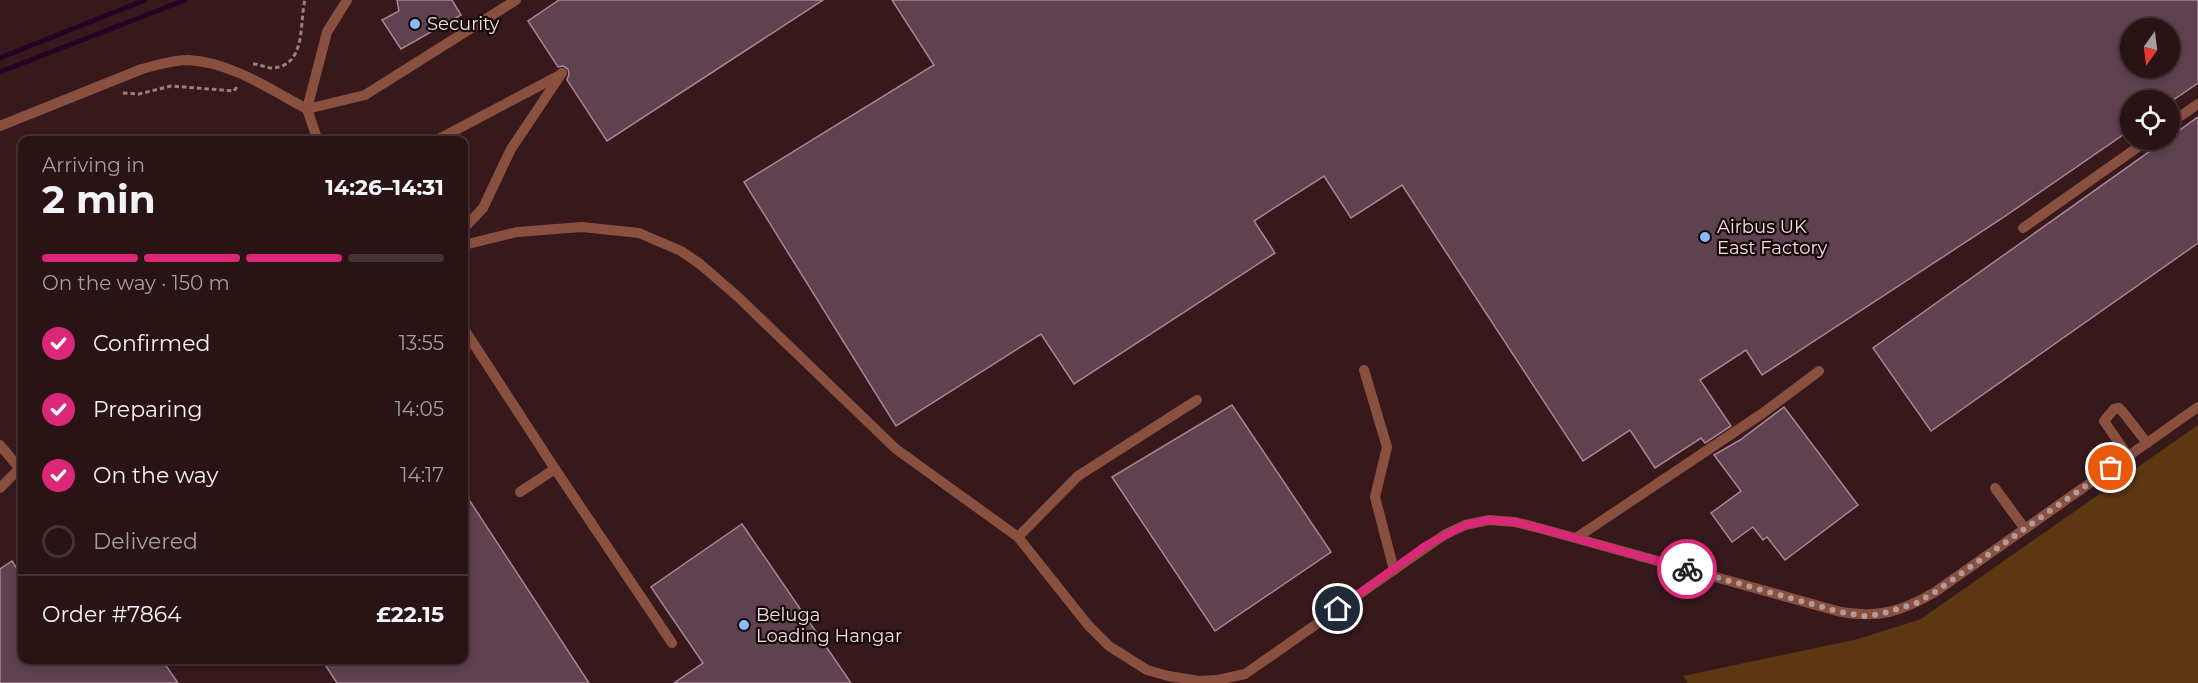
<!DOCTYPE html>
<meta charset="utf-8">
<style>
:root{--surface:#291315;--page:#352022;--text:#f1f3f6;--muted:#a59ea0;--line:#453234;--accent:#db2777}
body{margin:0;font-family:Montserrat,sans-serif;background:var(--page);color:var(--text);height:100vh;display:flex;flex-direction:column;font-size:22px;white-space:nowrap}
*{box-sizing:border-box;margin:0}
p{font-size:20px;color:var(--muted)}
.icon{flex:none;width:33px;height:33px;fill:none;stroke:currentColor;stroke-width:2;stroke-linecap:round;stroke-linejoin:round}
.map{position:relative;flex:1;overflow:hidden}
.drawer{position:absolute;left:18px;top:136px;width:450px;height:528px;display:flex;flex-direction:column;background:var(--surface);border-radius:12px;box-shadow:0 3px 9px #0003,0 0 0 2px var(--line)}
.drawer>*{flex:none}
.needle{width:39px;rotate:194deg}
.controls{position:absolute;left:2120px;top:18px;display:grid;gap:12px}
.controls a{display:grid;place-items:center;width:60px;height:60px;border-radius:50%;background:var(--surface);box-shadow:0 3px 9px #0003,0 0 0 2px var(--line);font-size:30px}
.pin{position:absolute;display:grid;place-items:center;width:51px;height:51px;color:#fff;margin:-26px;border:3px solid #fff;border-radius:50%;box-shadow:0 2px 6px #0007}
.courier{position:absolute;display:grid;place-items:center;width:60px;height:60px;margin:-30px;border:4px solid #db2777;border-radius:50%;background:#fff;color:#222;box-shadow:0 2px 8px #0007}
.head em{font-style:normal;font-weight:700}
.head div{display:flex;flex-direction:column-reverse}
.head{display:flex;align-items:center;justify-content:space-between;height:102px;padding:0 24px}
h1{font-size:39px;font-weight:700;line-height:45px}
.bar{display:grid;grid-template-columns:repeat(4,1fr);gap:9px 6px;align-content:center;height:72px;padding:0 24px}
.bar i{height:8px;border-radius:4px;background:var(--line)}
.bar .on{background:var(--accent)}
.bar p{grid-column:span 4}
.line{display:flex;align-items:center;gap:15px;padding:0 24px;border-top:2px solid var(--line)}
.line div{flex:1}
ol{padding:0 24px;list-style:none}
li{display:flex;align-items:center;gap:18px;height:66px}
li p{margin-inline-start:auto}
li .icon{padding:6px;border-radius:50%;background:var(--accent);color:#fff;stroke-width:4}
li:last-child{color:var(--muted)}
li i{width:33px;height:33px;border:3px solid var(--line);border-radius:50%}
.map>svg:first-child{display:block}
</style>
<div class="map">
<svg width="2198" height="683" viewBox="0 0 2198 683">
<rect width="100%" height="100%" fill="#37191c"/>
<!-- green -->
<path fill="#5d3711" d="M2198,425V683H1688L1683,676L1858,639L1921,619Z"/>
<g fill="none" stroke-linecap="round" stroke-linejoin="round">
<!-- stream -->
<g stroke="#240425" stroke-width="5">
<path d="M0,58L145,0"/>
<path d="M0,72L185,0"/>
</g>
</g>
<!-- building -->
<g fill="#5f414f" stroke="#a88594" stroke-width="1.5" fill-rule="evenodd">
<path d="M397,0H452L461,15L401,49L382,20L399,11Z"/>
<path d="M559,0H823L607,141L567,80L569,74L568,69L563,66L558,67L528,21Z"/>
<path d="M892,0H2198V83L2173,100H2130V130L2001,219L1762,375L1746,350L1700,380L1731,426L1705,443L1701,438L1655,468L1630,430L1583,461L1402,185L1351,218L1324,176L1254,221L1275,253L1074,384L1041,334L896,426L744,182L934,65ZM2130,28H2169V68H2130Z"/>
<path d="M2198,117V243L1931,431L1873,348Z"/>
<path d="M1232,405L1331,552L1215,631L1112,477Z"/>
<path d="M1784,407L1858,505L1785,560L1767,537L1763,540L1753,527L1732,542L1711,513L1741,491L1714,455L1740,440Z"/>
<path d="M464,492L589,683H337L322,660H464Z"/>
<path d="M742,524L851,683H674L703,663L651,587Z"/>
<path d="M12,561L22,576V660H162L178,683H0V569Z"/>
</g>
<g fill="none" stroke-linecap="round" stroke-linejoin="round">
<!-- path -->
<g stroke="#998082" stroke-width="3" stroke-dasharray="4.5 3" stroke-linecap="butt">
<path d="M253,64C259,64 266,68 272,68C307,66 299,23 305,0"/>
<path d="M123,93L139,94L171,86L234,91L238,85"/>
</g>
<!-- lane -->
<g stroke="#8a503f" stroke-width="10">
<path d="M2169,124L2198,104"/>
<path d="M0,126L142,69C157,65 172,60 188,60C231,62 271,90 307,109L365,95L516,0"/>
<path d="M318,141L307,109L327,32L347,0"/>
<path d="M435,141L560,75"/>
<path d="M464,228L483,208L511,149L562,73"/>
<path d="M2023,228L2148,140"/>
<path d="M464,245L517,232L582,227L639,233L681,251L700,264L737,296L896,449L1018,537L1088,625L1109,646L1147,670L1168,676L1199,681L1218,680L1245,674L1444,535L1465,525L1489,520L1515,522L1539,528L1841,612C1879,618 1901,612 1935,592L2198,407"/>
<path d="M464,329L555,469L672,643"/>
<path d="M1364,370L1387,447L1375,497L1394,570"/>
<path d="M0,445L20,469"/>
<path d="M2128,456L2104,421L2114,409L2119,408L2123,412L2147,443"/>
<path d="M0,488L22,466"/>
<path d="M1995,488L2025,529"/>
<path d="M520,492L555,469"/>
<path d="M1018,537L1078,476L1197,400"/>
<path d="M1576,538L1763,413L1819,371"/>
</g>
</g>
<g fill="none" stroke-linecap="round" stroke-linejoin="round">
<!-- done -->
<path stroke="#b29a9b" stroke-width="6" stroke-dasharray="0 10.8" d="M1687,569L1840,612L1864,616L1881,614L1917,603L1935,592L2111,468"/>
<!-- route -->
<path stroke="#db2777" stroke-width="8" d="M1338,609L1425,546L1465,525L1489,520L1515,522L1539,528L1687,569"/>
</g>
<!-- markers -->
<g fill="#8abafc" stroke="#16090a" stroke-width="2">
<circle cx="415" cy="24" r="6"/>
<circle cx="1705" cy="237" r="6"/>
<circle cx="744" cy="625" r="6"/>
</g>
<g text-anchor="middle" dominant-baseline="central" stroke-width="4.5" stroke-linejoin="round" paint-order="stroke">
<!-- poi labels -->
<g font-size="18" fill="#f4dfe0" stroke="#16090a" text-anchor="start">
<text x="427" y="24">Security</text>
<text x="1717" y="227">Airbus UK<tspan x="1717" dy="21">East Factory</tspan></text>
<text x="756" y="615">Beluga<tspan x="756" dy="21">Loading Hangar</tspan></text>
</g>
</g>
</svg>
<div class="controls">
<a><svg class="needle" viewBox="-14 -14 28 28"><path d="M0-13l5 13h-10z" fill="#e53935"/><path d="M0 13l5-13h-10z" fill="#a59ea0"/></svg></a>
<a><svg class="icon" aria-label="locate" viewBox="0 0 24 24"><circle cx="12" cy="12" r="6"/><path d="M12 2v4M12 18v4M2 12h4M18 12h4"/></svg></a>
</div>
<div class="pin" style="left:2111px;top:468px;background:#ea580c"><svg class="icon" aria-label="bag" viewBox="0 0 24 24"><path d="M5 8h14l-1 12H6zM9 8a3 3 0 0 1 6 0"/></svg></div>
<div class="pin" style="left:1338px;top:609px;background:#1f2937"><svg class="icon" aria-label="home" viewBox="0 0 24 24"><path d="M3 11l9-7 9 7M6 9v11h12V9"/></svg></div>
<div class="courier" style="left:1687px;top:569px"><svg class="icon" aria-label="bike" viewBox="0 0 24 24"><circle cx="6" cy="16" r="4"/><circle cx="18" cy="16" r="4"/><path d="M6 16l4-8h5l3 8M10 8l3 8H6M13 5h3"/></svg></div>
<section class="drawer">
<div class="head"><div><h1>2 min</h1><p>Arriving in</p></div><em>14:26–14:31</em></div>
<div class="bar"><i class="on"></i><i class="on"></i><i class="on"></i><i></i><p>On the way · 150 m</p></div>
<ol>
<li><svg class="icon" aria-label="check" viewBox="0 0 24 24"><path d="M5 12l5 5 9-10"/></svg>Confirmed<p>13:55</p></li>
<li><svg class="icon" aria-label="check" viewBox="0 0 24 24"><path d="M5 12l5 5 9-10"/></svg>Preparing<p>14:05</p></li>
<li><svg class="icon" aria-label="check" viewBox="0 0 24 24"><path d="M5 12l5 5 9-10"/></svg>On the way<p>14:17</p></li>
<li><i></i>Delivered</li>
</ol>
<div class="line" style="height:78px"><div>Order #7864</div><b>£22.15</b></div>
</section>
</div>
